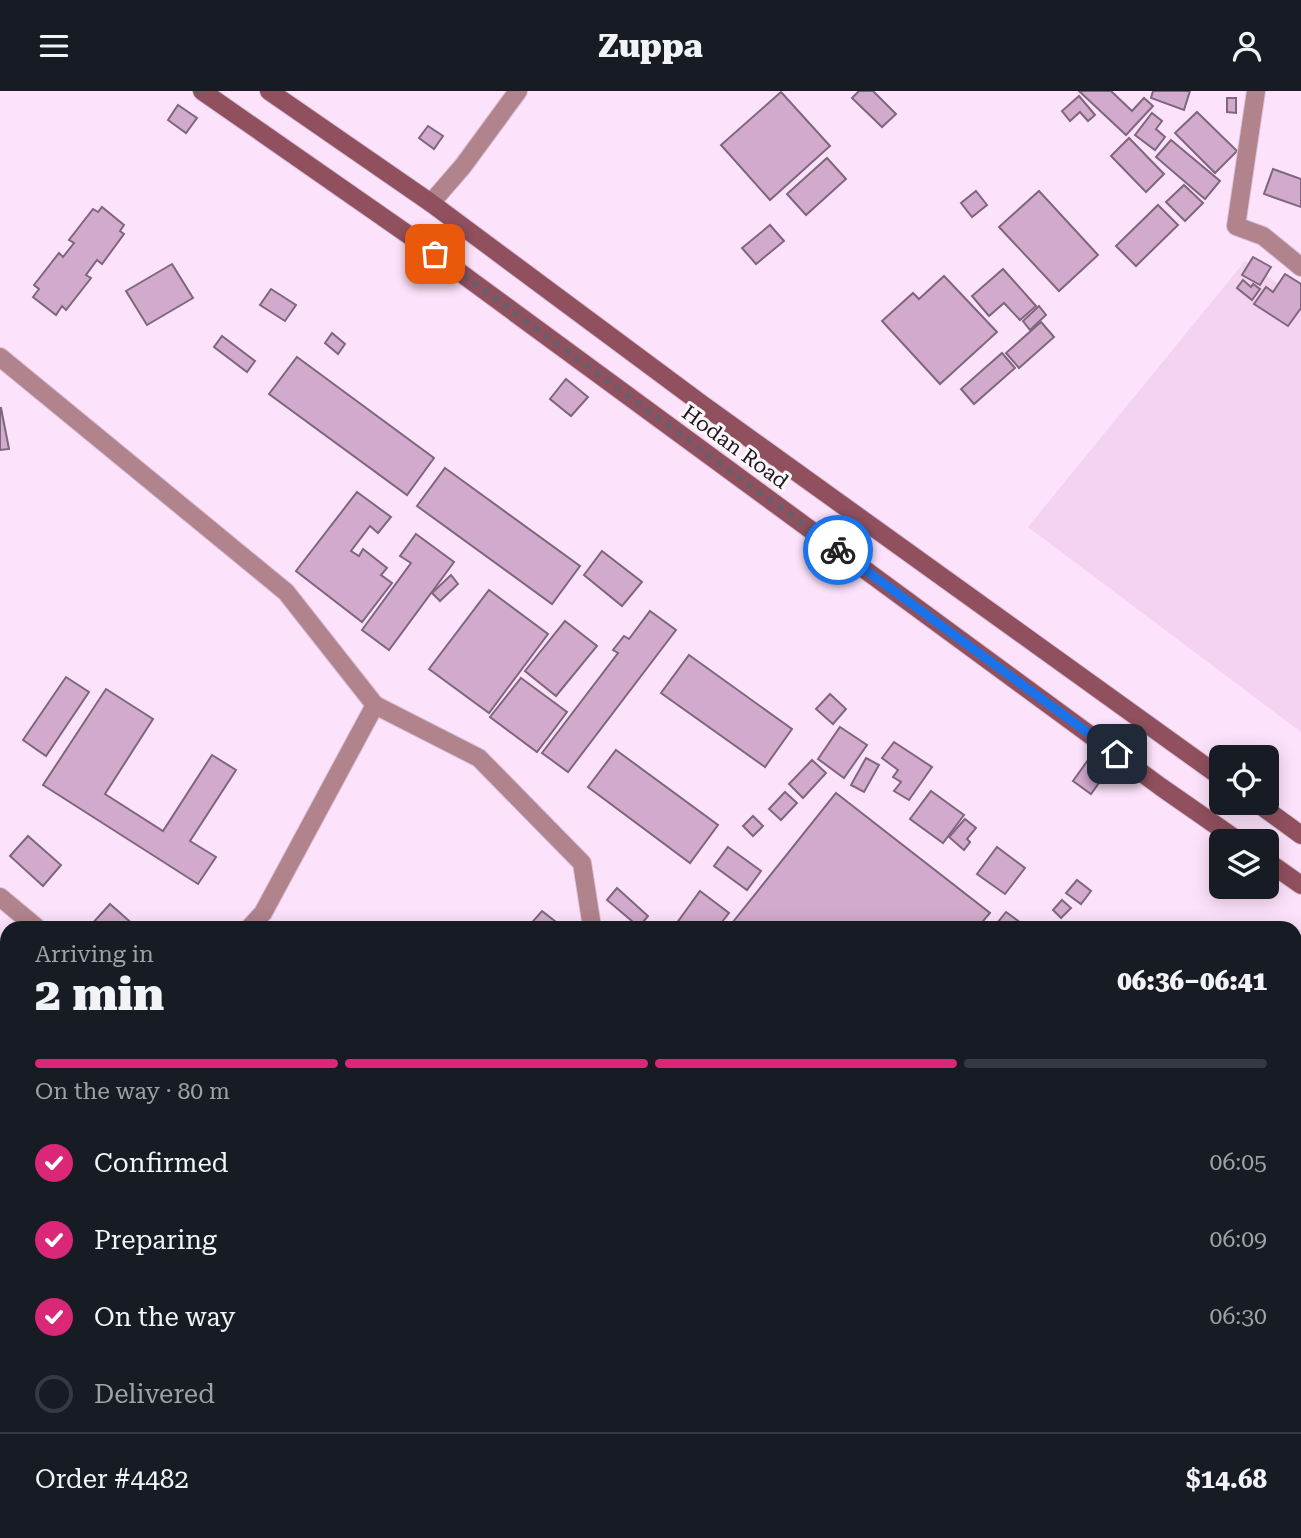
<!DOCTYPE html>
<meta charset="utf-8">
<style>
:root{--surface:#171b24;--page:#242831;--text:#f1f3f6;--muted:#9ea1a6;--line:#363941;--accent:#db2777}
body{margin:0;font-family:"Roboto Serif",serif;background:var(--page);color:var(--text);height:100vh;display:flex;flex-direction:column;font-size:26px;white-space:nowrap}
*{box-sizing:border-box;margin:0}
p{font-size:23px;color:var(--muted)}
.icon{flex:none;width:38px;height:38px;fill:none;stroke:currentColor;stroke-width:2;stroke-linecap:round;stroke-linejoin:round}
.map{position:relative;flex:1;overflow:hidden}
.sheet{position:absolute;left:0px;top:830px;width:1302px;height:618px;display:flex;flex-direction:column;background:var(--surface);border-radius:21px 21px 0 0;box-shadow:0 4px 18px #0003}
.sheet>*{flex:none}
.buttons{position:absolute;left:1209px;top:654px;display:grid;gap:14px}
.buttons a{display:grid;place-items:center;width:70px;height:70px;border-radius:10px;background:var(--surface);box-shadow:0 4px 18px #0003;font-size:35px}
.pin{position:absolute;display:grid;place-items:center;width:60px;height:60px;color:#fff;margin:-30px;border-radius:14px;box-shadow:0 4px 10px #0006}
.courier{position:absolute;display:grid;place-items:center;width:70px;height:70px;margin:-35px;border:5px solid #1a73e8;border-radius:50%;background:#fff;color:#222;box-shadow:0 2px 9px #0007}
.headline em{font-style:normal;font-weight:800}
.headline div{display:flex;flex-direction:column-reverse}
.headline{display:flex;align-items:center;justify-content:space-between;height:119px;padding:0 35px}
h1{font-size:46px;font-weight:800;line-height:52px}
.bar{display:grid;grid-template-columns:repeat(4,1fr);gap:10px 7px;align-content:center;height:84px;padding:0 35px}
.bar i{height:9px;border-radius:5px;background:var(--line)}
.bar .current{background:var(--accent)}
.bar p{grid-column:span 4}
.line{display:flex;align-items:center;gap:18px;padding:0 35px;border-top:2px solid var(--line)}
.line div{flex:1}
ol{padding:0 35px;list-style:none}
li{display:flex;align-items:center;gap:21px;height:77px}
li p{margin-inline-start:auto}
li .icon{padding:7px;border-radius:50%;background:var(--accent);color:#fff;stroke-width:4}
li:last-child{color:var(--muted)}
li i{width:38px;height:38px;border:4px solid var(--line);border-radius:50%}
header{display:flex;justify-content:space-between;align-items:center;height:91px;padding:0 35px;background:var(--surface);font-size:32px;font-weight:800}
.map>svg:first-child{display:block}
</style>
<header><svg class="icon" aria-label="menu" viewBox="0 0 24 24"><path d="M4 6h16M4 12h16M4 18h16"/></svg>Zuppa<svg class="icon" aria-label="person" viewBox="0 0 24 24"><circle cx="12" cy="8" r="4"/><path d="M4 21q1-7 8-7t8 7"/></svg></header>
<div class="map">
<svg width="1301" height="1447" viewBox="0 0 1301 1447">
<rect width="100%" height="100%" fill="#fde2fb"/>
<!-- built -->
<path fill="#f4d3f1" d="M1245,170L1301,208V641L1028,436Z"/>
<!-- building -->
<g fill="#d2aace" stroke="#7e677c" stroke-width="2">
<path d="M859,0H873L896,23L882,36L852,7Z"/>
<path d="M1079,0H1111L1132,20L1144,7L1153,15L1126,44Z"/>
<path d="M1153,0H1190L1184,19L1151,7Z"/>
<path d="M781,1L830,55L770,109L721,54Z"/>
<path d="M1079,5L1095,24L1088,30L1080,21L1070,30L1062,20Z"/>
<path d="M1227,7H1236V22L1227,21Z"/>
<path d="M178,14L197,27L186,42L168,29Z"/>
<path d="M1197,21L1237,60L1215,82L1175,42Z"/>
<path d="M1152,22L1162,30L1156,38L1165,46L1155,59L1135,44Z"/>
<path d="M428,35L443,45L434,58L419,47Z"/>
<path d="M1129,47L1164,83L1146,101L1111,65Z"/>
<path d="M1171,49L1220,90L1205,108L1156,66Z"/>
<path d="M827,67L846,88L806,124L787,103Z"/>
<path d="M1273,78L1301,88V116L1264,103Z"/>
<path d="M1184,94L1203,112L1185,130L1166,111Z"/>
<path d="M976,100L987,114L972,126L961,112Z"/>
<path d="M1039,100L1098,164L1059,200L999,136Z"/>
<path d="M1158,114L1178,134L1136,175L1116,155Z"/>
<path d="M102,116L124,134L120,140L124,143L102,173L97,169L86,184L91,187L66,219L62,215L56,224L33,206L39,198L34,194L59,162L63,166L74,152L69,149L93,118L98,121Z"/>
<path d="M770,134L784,150L756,173L742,157Z"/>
<path d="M1253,166L1271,176L1260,194L1242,184Z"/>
<path d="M172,173L193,207L147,234L126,200Z"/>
<path d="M1003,178L1036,215L1020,229L1004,212L989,225L972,205Z"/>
<path d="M1285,183L1301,193V217L1288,235L1254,213L1266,196L1273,201Z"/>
<path d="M944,185L997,241L940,293L882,230L913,202L919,208Z"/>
<path d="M1243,189L1251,196L1253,193L1260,198L1252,209L1237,197Z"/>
<path d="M271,198L296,214L285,230L260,214Z"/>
<path d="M1039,215L1046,224L1030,239L1023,230Z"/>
<path d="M1041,231L1054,246L1019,277L1006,262Z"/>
<path d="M332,242L345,253L338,263L325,252Z"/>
<path d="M222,245L255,270L247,281L214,256Z"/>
<path d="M1002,262L1015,277L974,313L961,298Z"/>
<path d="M297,266L434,367L407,404L269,303Z"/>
<path d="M566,288L588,306L571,325L550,308Z"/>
<path d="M1,317L9,358L0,359V317Z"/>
<path d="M445,377L580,475L552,513L417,415Z"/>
<path d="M357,401L391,426L378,442L370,435L351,460L359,465L363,458L387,477L381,484L392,492L362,531L296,480Z"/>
<path d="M416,443L454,471L389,559L362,539L411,472L400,465Z"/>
<path d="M602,460L642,491L622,515L584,484Z"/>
<path d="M451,484L458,493L440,510L432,502Z"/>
<path d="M489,499L548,543L489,622L429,578Z"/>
<path d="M650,520L676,539L568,681L542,662L618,562L613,559L624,545L629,548Z"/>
<path d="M565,530L597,555L556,605L525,580Z"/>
<path d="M689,564L792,638L765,676L661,602Z"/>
<path d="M66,586L89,601L46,665L23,649Z"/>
<path d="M521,587L567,621L537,661L490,626Z"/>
<path d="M106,598L153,628L105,703L163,740L212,664L236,679L190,750L216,766L198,793L43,694Z"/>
<path d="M830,603L846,618L833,633L816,618Z"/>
<path d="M840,636L867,654L844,687L818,668Z"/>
<path d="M894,651L932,676L909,709L894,700L901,691L893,686L898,679L882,667Z"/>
<path d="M616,659L718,734L690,772L588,696Z"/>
<path d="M866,667L879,674L864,701L851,694Z"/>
<path d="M812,669L826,682L803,707L789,693Z"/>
<path d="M1088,669L1106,682L1091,703L1073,690Z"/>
<path d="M931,700L964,724L943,752L910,728Z"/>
<path d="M785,701L797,712L781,729L769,718Z"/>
<path d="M836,702L990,822L978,836H729Z"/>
<path d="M753,725L763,735L753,745L743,735Z"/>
<path d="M965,728L976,737L967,748L970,751L964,759L949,746Z"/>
<path d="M28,745L61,774L43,795L10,765Z"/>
<path d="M728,756L761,780L747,799L714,775Z"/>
<path d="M997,756L1025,777L1005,803L977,783Z"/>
<path d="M1077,789L1091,800L1081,813L1066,802Z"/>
<path d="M617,797L648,825L639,836L607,809Z"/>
<path d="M700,800L729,822L718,836H674Z"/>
<path d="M1062,809L1071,817L1061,827L1053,819Z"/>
<path d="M110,813L136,836L90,835Z"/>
<path d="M542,820L560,834L558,836H528Z"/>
<path d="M1006,821L1021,832L1017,836H994Z"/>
<path d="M1295,1065L1301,1069V1136L1295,1132Z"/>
</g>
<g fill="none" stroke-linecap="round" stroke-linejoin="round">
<defs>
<g id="lane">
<path d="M0,266L286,501L375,614L263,822L250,836"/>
<path d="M375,614L479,667L582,772L592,836"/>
<path d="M0,806L36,836"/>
<path d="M1295,977L1301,982"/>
<path d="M0,1175L7,1169"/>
<path d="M0,1435L13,1447"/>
</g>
<g id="street">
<path d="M1256,0L1236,135L1263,145L1301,176"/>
<path d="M431,112L463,75L518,0"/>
</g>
<g id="secondary">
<path d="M202,0L413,147L1161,696L1240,751"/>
<path d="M269,0L431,112L703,314L1222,687"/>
<path d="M1257,712L1301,744"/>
<path d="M1267,770L1301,794"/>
</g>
</defs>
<!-- lane casing -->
<use href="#lane" stroke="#d9c1d8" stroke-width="20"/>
<!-- street casing -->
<use href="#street" stroke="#d9c1d8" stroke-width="20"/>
<!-- secondary casing -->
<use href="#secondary" stroke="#d9c1d8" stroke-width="20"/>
<!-- lane -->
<use href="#lane" stroke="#b1838c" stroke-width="18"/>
<!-- street -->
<use href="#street" stroke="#b1838c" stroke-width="18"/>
<!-- secondary -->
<use href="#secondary" stroke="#90505e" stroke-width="18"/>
</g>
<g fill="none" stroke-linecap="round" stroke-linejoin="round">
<!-- done -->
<path stroke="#6d5d6b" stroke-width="7" stroke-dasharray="0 12.6" d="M435,163L838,459"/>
<!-- route -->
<path stroke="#1a73e8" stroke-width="9" d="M838,459L1117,663"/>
</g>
<g text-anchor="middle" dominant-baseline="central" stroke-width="6" stroke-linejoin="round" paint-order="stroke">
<!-- street labels -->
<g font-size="21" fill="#1f151e" stroke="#fdf7fc">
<text transform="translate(735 356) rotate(36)">Hodan Road</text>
</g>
</g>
</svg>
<div class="buttons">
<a><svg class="icon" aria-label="locate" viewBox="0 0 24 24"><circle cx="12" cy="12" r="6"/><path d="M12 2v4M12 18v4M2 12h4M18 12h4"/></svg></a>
<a><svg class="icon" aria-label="layers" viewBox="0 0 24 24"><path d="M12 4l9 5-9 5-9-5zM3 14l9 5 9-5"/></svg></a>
</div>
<div class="pin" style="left:435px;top:163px;background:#ea580c"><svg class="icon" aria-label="bag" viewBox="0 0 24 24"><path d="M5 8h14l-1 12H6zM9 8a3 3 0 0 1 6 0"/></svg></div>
<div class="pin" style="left:1117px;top:663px;background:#1f2937"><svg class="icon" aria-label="home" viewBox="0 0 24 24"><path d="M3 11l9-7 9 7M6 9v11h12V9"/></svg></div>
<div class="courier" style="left:838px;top:459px"><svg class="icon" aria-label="bike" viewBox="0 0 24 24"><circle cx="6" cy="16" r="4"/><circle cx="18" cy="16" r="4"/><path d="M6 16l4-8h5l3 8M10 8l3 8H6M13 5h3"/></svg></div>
<section class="sheet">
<div class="headline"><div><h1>2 min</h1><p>Arriving in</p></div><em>06:36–06:41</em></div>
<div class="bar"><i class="current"></i><i class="current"></i><i class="current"></i><i></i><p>On the way · 80 m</p></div>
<ol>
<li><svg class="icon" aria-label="check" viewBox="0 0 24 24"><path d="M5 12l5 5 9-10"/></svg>Confirmed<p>06:05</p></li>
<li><svg class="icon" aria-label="check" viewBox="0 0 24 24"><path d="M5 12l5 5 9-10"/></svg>Preparing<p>06:09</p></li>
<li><svg class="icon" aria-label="check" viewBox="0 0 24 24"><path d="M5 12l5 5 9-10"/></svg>On the way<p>06:30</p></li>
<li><i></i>Delivered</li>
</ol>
<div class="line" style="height:91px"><div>Order #4482</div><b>$14.68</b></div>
</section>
</div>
